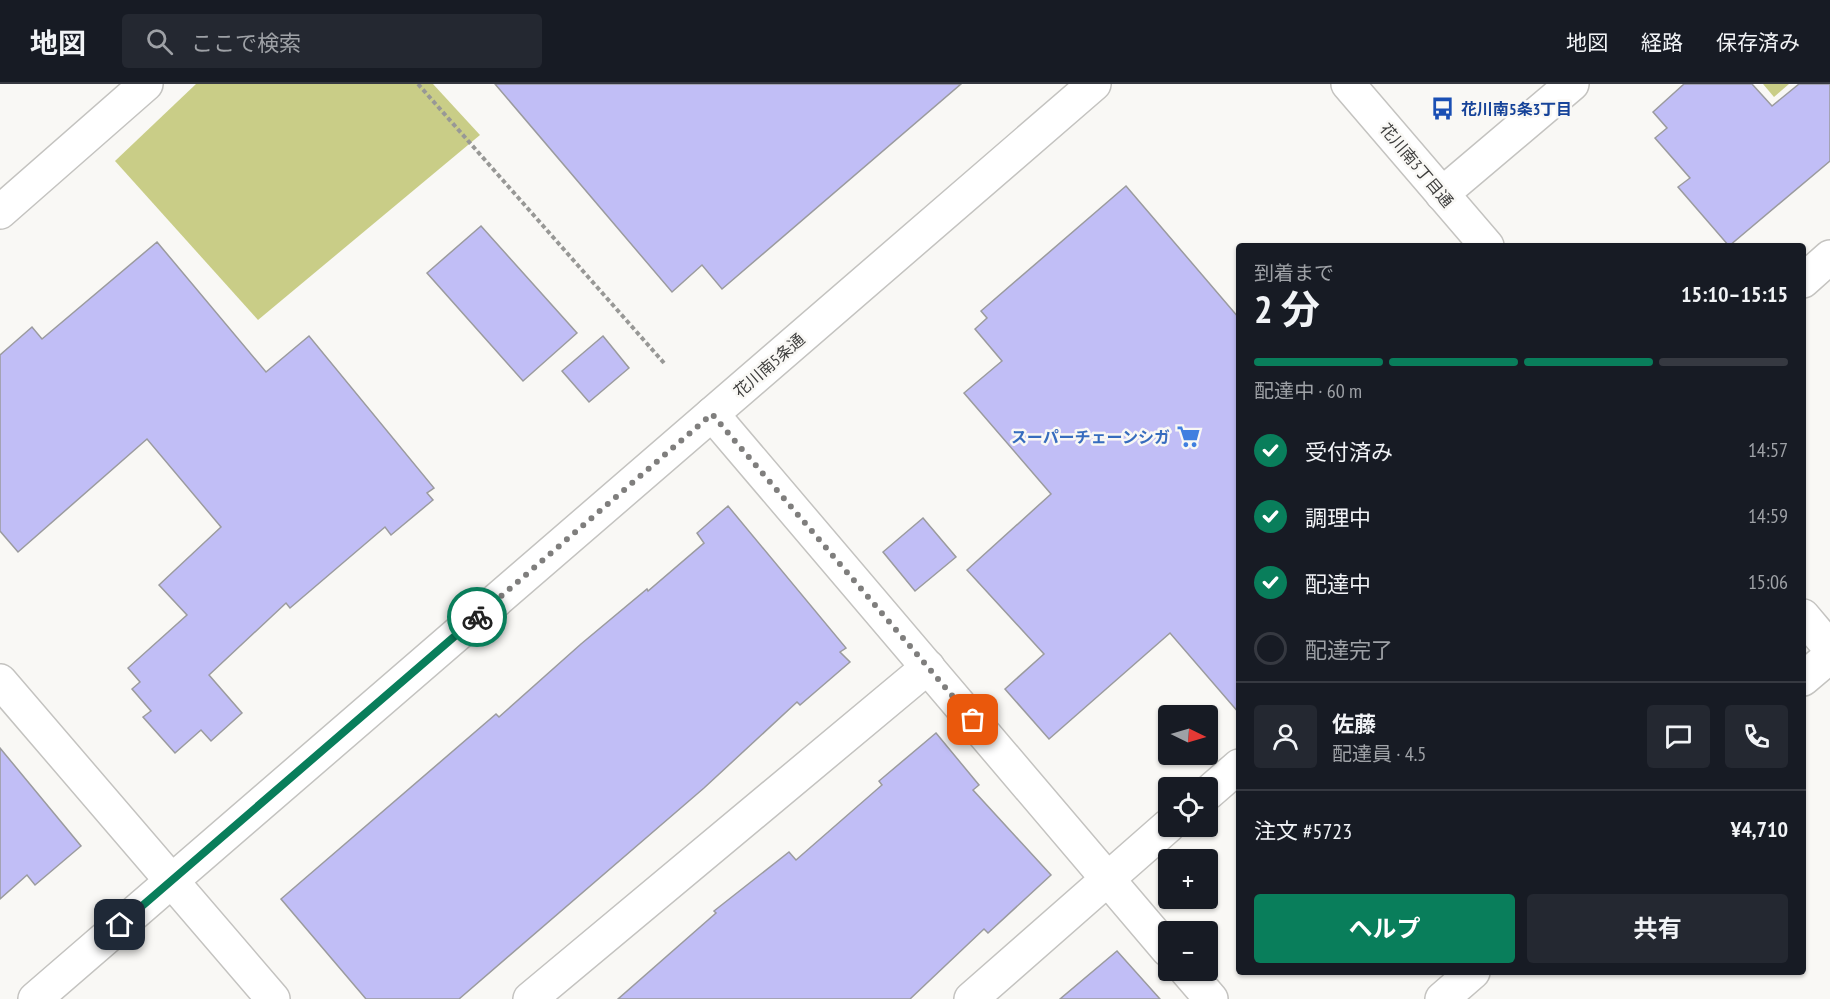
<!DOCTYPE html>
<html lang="ja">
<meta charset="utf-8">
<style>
:root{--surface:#171b24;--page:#242831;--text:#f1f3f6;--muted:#9ea1a6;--line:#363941;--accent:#097e5b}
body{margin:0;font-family:"PT Sans Narrow","Noto Sans JP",sans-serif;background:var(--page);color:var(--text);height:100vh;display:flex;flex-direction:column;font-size:22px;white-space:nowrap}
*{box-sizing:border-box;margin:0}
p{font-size:20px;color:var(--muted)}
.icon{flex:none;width:33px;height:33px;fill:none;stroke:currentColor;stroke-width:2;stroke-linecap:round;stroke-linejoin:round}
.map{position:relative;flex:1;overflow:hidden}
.details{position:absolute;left:1236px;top:159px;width:570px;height:732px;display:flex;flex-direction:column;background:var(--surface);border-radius:6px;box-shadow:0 2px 4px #0004}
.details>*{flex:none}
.needle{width:39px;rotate:95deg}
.tools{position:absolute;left:1158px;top:621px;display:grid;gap:12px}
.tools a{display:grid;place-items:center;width:60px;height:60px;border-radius:6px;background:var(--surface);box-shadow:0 2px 4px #0004;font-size:30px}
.pin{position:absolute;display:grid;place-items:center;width:51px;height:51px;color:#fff;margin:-26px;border-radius:12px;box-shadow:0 3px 9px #0006}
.courier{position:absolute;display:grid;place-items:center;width:60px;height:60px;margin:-30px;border:4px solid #097e5b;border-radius:50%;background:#fff;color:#222;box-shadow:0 2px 8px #0007}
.head em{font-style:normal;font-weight:700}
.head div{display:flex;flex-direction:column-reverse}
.head{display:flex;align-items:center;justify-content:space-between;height:102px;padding:0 18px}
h1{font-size:39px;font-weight:700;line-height:45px}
.bar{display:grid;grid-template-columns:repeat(4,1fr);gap:9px 6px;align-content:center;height:72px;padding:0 18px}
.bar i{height:8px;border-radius:4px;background:var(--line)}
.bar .current{background:var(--accent)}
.bar p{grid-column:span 4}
.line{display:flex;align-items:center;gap:15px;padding:0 18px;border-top:2px solid var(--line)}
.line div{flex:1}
.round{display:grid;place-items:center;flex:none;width:63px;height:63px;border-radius:6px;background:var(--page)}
ol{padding:0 18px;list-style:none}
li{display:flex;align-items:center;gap:18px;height:66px}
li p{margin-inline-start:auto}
li .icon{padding:6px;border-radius:50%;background:var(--accent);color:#fff;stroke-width:4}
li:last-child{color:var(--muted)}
li i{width:33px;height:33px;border:3px solid var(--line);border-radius:50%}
.action{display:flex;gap:12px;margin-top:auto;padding:12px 18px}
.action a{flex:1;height:69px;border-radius:6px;background:var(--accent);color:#fff;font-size:24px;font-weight:700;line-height:69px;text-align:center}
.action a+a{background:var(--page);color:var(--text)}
header{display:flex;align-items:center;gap:36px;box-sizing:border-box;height:84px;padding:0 30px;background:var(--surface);border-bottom:2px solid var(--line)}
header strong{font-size:28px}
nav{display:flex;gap:33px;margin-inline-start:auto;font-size:21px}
.search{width:420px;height:54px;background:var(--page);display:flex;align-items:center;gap:15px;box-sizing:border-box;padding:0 21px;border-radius:6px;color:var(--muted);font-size:22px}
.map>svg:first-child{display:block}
</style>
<header>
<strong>地図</strong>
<div class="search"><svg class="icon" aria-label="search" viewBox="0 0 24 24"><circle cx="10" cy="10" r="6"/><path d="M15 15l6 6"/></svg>ここで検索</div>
<nav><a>地図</a><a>経路</a><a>保存済み</a></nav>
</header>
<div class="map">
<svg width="1830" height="915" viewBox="0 0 1830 915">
<rect width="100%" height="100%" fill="#f9f8f5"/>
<!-- green -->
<g fill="#c9cd87">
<path d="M196,0H433L480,51L258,236L115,77Z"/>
<path d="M1763,0H1789L1774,13Z"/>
</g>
<!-- building -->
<g fill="#c1bef6" stroke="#9b9b9e" stroke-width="1.5">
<path d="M495,0H961L722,205L702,181L672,208Z"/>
<path d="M1684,0H1752L1772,22L1799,0H1830V77L1729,162L1678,103L1690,94L1655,54L1667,44L1653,28Z"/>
<path d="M1126,102L1239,234V629L1170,549L1049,655L1005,605L1044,570L967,486L1051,410L964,309L1002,277L975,245L987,234L981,227Z"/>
<path d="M481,142L577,249L523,297L427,189Z"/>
<path d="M157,158L266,288L309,252L434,404L427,409L433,416L391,451L385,443L290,524L286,519L209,591L242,629L211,657L201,646L175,669L143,633L151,627L132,605L140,598L128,584L187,531L159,501L221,443L147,355L18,468L0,447V271L32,243L42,255Z"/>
<path d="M603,252L629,284L589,318L562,287Z"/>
<path d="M728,422L846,564L840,568L850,578L800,621L797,618L704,704L459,915H366L281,815L496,630L499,633L581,560L647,505L648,507L704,459L697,449Z"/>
<path d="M923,434L956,473L915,507L883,468Z"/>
<path d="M936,649L979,701L973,706L1051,791L988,849L984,845L910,915H618L716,829L714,827L789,768L796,776L882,701L879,697Z"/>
<path d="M0,664L81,762L35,801L27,791L0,815Z"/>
<path d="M1117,867L1160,915H1060Z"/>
</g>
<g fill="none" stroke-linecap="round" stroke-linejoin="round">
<defs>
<g id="minor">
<path d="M1442,110L1572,0"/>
<path d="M0,128L146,0"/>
<path d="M1803,197L1830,173"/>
<path d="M712,330L1168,866"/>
<path d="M1803,595L1830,572"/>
<path d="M0,597L273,915"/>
<path d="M1208,709L1239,682"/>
<path d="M1186,886L1211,915"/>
<path d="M530,915L928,583"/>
<path d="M971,915L1168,742"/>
<path d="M1442,915L1473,888"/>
</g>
<g id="tertiary">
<path d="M1348,0L1487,162"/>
<path d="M1803,532L1830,564"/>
<path d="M35,915L1094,0"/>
</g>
</defs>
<!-- minor casing -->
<use href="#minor" stroke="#c4c3c0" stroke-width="36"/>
<!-- tertiary casing -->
<use href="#tertiary" stroke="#c4c3c0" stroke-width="36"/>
<!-- path -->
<path stroke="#989896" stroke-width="4" stroke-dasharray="4.5 3" stroke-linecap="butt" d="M418,0L664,279"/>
<!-- minor -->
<use href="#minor" stroke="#fff" stroke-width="33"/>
<!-- tertiary -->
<use href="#tertiary" stroke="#fff" stroke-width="33"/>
</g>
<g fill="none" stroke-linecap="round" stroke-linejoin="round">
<!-- done -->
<path stroke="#7f7e7d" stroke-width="6" stroke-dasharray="0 10.8" d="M477,533L712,330L973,636"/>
<!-- route -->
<path stroke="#097e5b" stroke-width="8" d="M120,841L477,533"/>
</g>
<!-- icons -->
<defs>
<symbol id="bus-bare" viewBox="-9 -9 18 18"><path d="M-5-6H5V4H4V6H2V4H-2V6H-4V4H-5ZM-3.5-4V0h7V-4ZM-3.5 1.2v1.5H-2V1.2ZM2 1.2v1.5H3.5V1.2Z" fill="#1a4fb4" stroke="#f9f8f5" stroke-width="2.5" paint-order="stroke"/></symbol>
<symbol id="supermarket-bare" viewBox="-9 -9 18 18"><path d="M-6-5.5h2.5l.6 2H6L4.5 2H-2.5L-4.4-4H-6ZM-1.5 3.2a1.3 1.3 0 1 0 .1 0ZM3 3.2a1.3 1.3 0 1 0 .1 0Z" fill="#3f7fe0" stroke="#f9f8f5" stroke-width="2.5" paint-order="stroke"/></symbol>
</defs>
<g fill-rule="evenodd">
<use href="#bus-bare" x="1426" y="8" width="33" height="33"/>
<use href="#supermarket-bare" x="1172" y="336" width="33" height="33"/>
</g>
<g text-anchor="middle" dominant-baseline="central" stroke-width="5" stroke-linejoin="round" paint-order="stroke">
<!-- transit labels -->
<g font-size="16" font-weight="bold" fill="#164399" stroke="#f9f8f5" text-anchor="start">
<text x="1461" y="25">花川南5条3丁目</text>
</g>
<!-- street labels -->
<g font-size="16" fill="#3d3d3c" stroke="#f9f8f5">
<text transform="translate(1417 81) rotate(50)">花川南3丁目通</text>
<text transform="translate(769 281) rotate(-41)">花川南5条通</text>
</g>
<!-- shop labels -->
<g font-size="16" font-weight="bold" fill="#366cbe" stroke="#f9f8f5" text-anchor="end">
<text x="1170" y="353">スーパーチェーンシガ</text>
</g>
</g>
</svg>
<div class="tools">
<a><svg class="needle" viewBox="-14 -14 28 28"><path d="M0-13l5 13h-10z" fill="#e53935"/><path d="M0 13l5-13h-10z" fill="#9ea1a6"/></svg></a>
<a><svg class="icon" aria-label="locate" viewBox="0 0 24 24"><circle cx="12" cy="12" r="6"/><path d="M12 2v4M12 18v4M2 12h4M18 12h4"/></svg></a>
<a>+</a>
<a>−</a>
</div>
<div class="pin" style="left:973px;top:636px;background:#ea580c"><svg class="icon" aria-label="bag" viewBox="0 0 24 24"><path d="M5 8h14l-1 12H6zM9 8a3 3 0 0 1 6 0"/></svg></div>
<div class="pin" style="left:120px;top:841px;background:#1f2937"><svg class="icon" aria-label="home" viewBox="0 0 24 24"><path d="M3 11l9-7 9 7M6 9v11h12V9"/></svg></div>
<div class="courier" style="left:477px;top:533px"><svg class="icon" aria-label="bike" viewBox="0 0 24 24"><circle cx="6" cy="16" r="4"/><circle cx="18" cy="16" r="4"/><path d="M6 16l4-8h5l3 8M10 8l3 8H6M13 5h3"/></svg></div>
<section class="details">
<div class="head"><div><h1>2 分</h1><p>到着まで</p></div><em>15:10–15:15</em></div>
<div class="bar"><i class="current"></i><i class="current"></i><i class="current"></i><i></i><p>配達中 · 60 m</p></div>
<ol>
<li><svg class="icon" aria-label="check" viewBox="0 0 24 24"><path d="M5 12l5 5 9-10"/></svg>受付済み<p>14:57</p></li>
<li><svg class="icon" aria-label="check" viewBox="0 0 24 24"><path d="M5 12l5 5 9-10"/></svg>調理中<p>14:59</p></li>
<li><svg class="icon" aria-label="check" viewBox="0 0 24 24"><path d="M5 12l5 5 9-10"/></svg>配達中<p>15:06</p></li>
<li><i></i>配達完了</li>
</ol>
<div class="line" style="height:108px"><a class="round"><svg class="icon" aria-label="person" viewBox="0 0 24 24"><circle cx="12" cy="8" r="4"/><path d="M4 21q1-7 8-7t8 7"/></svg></a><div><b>佐藤</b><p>配達員 · 4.5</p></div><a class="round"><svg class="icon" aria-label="chat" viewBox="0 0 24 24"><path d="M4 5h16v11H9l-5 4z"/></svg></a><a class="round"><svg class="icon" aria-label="phone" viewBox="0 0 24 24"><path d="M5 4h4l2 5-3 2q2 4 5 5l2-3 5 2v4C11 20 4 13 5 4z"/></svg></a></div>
<div class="line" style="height:78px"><div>注文 #5723</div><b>¥4,710</b></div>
<div class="action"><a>ヘルプ</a><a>共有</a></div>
</section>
</div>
